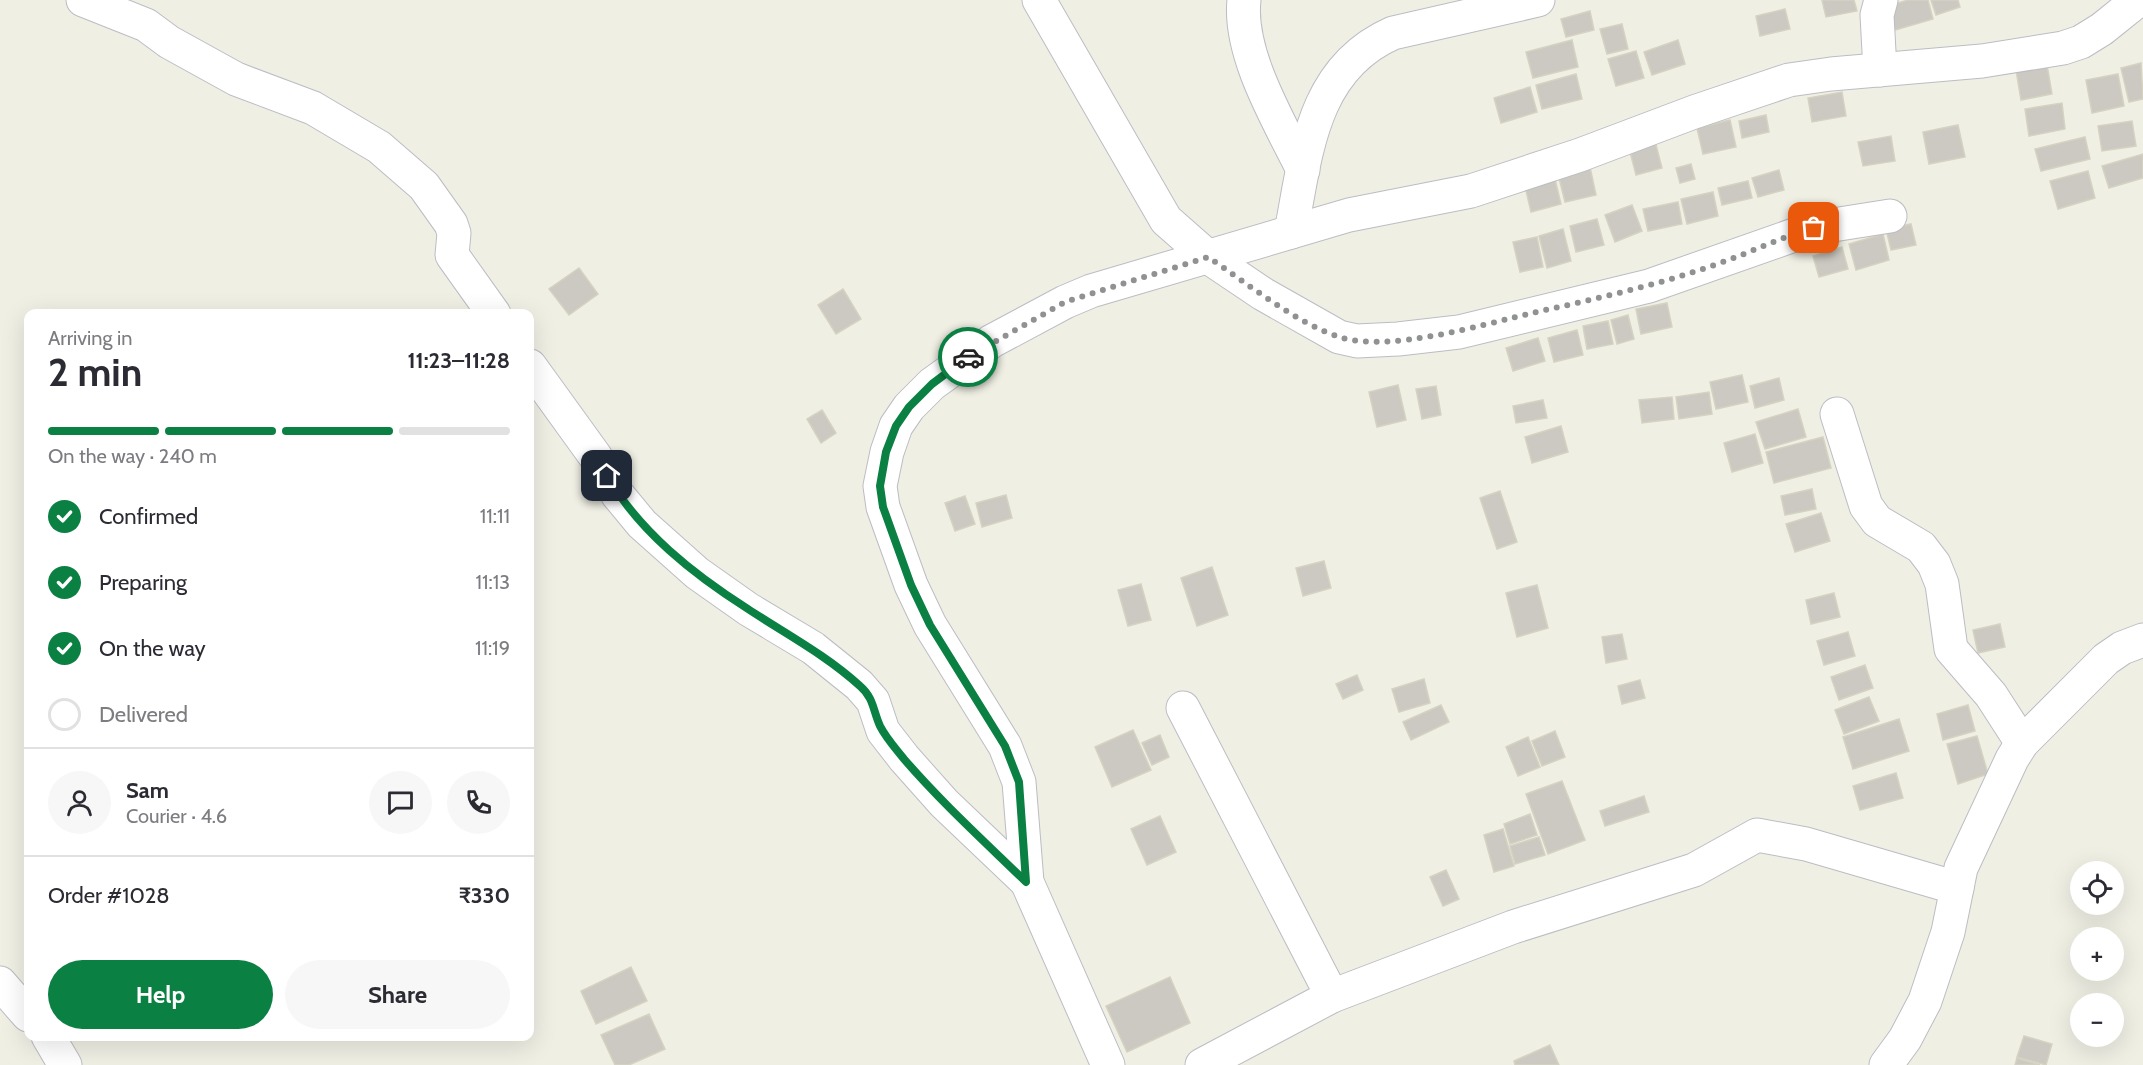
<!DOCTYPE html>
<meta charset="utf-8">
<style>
:root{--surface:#fff;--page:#f7f7f7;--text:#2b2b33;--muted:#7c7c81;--line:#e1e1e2;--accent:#0b8043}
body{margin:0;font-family:Cabin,sans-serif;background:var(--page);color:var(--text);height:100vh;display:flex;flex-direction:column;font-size:22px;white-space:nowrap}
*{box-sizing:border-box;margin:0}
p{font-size:20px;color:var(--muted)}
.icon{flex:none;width:33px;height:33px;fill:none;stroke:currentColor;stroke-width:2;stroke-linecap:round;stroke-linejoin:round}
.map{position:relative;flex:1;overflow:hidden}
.drawer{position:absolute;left:24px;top:309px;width:510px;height:732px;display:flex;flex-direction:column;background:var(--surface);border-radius:12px;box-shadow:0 6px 24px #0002}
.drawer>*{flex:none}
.fabs{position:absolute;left:2070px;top:861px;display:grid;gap:12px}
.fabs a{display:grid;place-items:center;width:54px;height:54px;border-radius:50%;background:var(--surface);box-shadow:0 6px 24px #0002;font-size:30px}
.pin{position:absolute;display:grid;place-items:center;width:51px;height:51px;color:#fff;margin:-26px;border-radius:12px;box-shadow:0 3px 9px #0006}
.courier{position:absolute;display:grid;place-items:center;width:60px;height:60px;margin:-30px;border:4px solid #0b8043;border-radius:50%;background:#fff;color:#222;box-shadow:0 2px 8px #0007}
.summary em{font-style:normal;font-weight:800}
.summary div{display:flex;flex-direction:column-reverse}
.summary{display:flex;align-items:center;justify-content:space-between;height:102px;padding:0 24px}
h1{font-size:39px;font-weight:800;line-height:45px}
.bar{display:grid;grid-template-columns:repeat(4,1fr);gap:9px 6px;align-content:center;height:72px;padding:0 24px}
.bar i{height:8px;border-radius:4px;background:var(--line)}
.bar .active{background:var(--accent)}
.bar p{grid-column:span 4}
.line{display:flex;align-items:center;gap:15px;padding:0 24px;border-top:2px solid var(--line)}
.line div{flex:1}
.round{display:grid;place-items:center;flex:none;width:63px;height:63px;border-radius:32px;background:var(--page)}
ol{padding:0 24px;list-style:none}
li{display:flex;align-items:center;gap:18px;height:66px}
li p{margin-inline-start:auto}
li .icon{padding:6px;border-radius:50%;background:var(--accent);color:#fff;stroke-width:4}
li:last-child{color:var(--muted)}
li i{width:33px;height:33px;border:3px solid var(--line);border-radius:50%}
.cta{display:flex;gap:12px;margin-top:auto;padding:12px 24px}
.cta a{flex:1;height:69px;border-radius:36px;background:var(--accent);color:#fff;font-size:24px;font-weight:800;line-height:69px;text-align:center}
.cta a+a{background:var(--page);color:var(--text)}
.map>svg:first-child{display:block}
</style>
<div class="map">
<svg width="2143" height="1065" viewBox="0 0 2143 1065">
<rect width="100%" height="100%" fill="#f0efe4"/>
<!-- building -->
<g fill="#cbc9c1" stroke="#d5d2c2" stroke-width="1.5">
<path d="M1822,0H1854L1857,11L1826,17Z"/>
<path d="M1908,0H1928L1933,19L1895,30L1888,6Z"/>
<path d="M1931,0H1958L1960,7L1936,15Z"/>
<path d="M1785,9L1790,29L1760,36L1756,16Z"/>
<path d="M1590,11L1594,30L1566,37L1561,19Z"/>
<path d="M1622,24L1628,49L1607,54L1600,29Z"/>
<path d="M1572,40L1578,67L1533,78L1526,52Z"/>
<path d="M1678,40L1685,64L1652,75L1644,52Z"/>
<path d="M1636,51L1644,78L1616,86L1608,59Z"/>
<path d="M2141,63L2143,99L2129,102L2121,68Z"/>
<path d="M2047,65L2052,94L2021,100L2016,70Z"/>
<path d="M1576,74L1582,99L1542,109L1536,85Z"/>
<path d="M2118,74L2124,106L2092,113L2086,80Z"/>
<path d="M1530,87L1537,112L1501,123L1494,98Z"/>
<path d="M1842,92L1846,116L1812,122L1808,98Z"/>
<path d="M2062,103L2065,129L2029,136L2025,109Z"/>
<path d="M1766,115L1769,132L1742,138L1739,121Z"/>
<path d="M1730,120L1736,147L1703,154L1697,128Z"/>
<path d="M2132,121L2136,146L2102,151L2098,126Z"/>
<path d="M1958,125L1965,157L1929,164L1923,132Z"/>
<path d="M1891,136L1895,161L1863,166L1858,142Z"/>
<path d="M2085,137L2090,159L2041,171L2035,149Z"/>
<path d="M1655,141L1662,168L1636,175L1629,148Z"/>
<path d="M2143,154V178L2109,188L2102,166Z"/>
<path d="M1691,164L1695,179L1680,183L1676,168Z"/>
<path d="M1590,167L1596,195L1565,202L1558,174Z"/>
<path d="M1779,170L1784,190L1758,197L1752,178Z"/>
<path d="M2088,171L2095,198L2058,209L2050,181Z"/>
<path d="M1554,175L1561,204L1531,212L1524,182Z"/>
<path d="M1748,181L1752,198L1722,205L1718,188Z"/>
<path d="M1713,192L1718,216L1687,224L1681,199Z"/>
<path d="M1678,202L1682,224L1648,231L1643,209Z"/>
<path d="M1632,205L1642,231L1615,242L1605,215Z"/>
<path d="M1597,219L1604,245L1576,252L1570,226Z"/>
<path d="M1911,224L1916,245L1891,250L1886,229Z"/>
<path d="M1563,229L1571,261L1547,268L1539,236Z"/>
<path d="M1883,234L1889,260L1856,270L1849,244Z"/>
<path d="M1537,237L1543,267L1520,272L1513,242Z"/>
<path d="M1842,247L1848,269L1819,277L1813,256Z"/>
<path d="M579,268L598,294L569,315L549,289Z"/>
<path d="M843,289L861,319L836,334L818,305Z"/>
<path d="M1667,303L1672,327L1641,334L1636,309Z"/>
<path d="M1628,315L1634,339L1617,344L1611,320Z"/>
<path d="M1608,321L1613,344L1587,349L1583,326Z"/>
<path d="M1577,330L1583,355L1554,362L1548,338Z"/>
<path d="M1538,338L1545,361L1513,371L1506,348Z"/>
<path d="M1742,375L1748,402L1716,409L1710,382Z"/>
<path d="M1779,378L1784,400L1755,408L1750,386Z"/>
<path d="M1398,385L1406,420L1377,427L1369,392Z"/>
<path d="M1436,386L1441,415L1422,419L1416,389Z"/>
<path d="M1709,392L1712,414L1679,419L1676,397Z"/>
<path d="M1672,397L1674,419L1642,423L1639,400Z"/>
<path d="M1543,400L1547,418L1516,423L1513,406Z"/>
<path d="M1798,409L1806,437L1765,449L1756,422Z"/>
<path d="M822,410L836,433L821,443L807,419Z"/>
<path d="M1561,426L1568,452L1532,463L1525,437Z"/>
<path d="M1755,434L1763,463L1732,472L1724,443Z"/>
<path d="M1823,437L1831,468L1774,483L1766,452Z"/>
<path d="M1812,489L1816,509L1785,515L1781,496Z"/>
<path d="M1500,491L1517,542L1497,549L1480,498Z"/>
<path d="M1006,495L1012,518L982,527L976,503Z"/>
<path d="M965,496L975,524L955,531L945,503Z"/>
<path d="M1821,513L1830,541L1795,552L1786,524Z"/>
<path d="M1324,561L1331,588L1303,596L1296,568Z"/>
<path d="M1212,567L1228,615L1197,626L1181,578Z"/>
<path d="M1141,584L1151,620L1128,626L1118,590Z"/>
<path d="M1537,585L1548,628L1517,637L1506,593Z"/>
<path d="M1834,593L1840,617L1811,624L1806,600Z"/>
<path d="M2000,624L2005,647L1978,653L1973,630Z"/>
<path d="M1848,632L1855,656L1824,665L1817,641Z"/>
<path d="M1622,634L1627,659L1606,663L1602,637Z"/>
<path d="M1865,665L1873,688L1839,700L1831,677Z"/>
<path d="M1357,675L1363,690L1343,699L1336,684Z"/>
<path d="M1424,679L1430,703L1399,712L1392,689Z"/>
<path d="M1640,680L1645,698L1622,704L1618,686Z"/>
<path d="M1869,697L1879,721L1844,734L1835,710Z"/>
<path d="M1441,705L1449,722L1411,740L1403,722Z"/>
<path d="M1968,705L1975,731L1943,740L1937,714Z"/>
<path d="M1899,719L1909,751L1853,769L1843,737Z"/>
<path d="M1133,730L1151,770L1112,787L1095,747Z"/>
<path d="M1555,731L1565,757L1542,766L1532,741Z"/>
<path d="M1160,735L1169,757L1152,765L1142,743Z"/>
<path d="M1977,736L1988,774L1958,784L1947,744Z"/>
<path d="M1528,737L1540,767L1518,776L1506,747Z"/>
<path d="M1896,773L1903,798L1860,810L1853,786Z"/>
<path d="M1562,781L1585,840L1548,854L1526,794Z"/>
<path d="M1644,796L1649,812L1605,826L1600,811Z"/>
<path d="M1530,814L1537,835L1510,844L1504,824Z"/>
<path d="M1160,816L1176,852L1147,865L1131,829Z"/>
<path d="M1503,829L1514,866L1494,872L1484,835Z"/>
<path d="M1539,837L1545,855L1515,864L1510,846Z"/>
<path d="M1446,870L1459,899L1443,906L1430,877Z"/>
<path d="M631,967L647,1001L596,1024L581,991Z"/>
<path d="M1170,977L1190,1023L1127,1052L1106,1006Z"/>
<path d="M649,1014L665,1049L629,1065H615L601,1035Z"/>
<path d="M2024,1036L2052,1044L2046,1065L2017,1057Z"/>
<path d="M1550,1045L1559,1065H1515L1514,1061Z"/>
<path d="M2017,1058L2040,1065H2015Z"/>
</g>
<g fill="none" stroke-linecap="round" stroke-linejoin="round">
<defs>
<g id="minor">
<path d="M83,0L146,25L169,42L236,79L313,108L379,147L424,186L451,224L454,233L452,255L494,314"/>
<path d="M1039,0L1166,220L1208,257L1263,294L1339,337L1357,341L1398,339L1459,332L1649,286L1814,228L1890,216"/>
<path d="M1244,0C1238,54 1280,123 1303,170"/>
<path d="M1880,70L1877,15L1881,0"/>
<path d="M1291,232C1306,155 1311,69 1393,33L1538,0"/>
<path d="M530,366L595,456L618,495L642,524L697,573L748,609L813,648L859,685L873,701L883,731L904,758L944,803L1027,882"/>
<path d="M1837,414L1866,506L1877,521L1921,547L1934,564L1942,584L1951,649L1991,695L2022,743"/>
<path d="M1183,708L1332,996"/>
<path d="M0,983L28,1015"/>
<path d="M48,1036L65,1065"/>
<path d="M1108,1065L1027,882L1019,782L1005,746L930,625L911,585L883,507L880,486L887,452L896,426L909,407L932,384L992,341L1065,302L1091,291L1349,215L1471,191L1580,155L1694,112L1789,80L1831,74L1982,61L2063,48L2081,42L2102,29L2138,0"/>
<path d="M1202,1065L1332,996L1513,927L1694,870L1757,835L1806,844L1957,888"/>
<path d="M1886,1065L1905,1039L1925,1001L1948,932L1961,868L2012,759L2022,743L2106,659L2122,648L2143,640"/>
</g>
</defs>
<!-- minor casing -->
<use href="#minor" stroke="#bcbdc4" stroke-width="35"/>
<!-- minor -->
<use href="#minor" stroke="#fff" stroke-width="33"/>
</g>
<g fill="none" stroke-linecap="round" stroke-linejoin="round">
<!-- done -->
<path stroke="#909192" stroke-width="6" stroke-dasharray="0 10.8" d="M968,357L1065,302L1208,257C1247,283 1294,322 1339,337C1388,353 1482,325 1532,313C1595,299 1659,285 1720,263C1752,252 1781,237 1814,228"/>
<!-- route -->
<path stroke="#0b8043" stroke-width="8" d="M607,476C640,532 693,574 748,609C786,634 826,655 860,686C874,698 873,711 880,726C886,738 896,749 904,759C942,803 985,842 1026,882L1019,782L1005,746L930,625L911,585L883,507L880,486L886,452L896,426L909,407L932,384L968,357"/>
</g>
</svg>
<div class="fabs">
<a><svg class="icon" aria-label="locate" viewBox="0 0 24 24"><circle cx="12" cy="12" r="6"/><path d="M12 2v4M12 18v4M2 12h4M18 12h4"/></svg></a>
<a>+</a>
<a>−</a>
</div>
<div class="pin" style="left:1814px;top:228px;background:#ea580c"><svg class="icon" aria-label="bag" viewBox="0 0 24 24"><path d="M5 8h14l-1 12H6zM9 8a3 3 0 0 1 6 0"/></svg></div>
<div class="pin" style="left:607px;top:476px;background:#1f2937"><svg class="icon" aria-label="home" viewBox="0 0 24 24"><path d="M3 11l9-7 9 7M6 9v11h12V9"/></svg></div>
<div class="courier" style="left:968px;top:357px"><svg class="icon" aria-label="car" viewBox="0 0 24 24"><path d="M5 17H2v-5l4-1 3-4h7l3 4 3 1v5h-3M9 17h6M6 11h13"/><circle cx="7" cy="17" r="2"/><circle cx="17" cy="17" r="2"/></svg></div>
<section class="drawer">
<div class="summary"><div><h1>2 min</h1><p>Arriving in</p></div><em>11:23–11:28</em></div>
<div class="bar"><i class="active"></i><i class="active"></i><i class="active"></i><i></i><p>On the way · 240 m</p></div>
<ol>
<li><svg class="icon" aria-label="check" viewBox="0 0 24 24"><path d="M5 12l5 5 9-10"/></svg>Confirmed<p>11:11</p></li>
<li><svg class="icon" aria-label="check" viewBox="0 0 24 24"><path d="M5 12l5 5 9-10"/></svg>Preparing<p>11:13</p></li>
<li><svg class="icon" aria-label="check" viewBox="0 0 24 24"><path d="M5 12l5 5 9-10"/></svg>On the way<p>11:19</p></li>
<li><i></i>Delivered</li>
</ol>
<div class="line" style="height:108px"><a class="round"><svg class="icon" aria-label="person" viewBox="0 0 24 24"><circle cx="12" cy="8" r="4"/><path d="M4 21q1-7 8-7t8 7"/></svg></a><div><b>Sam</b><p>Courier · 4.6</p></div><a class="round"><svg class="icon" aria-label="chat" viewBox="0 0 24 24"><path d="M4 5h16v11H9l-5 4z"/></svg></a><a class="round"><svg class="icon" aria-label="phone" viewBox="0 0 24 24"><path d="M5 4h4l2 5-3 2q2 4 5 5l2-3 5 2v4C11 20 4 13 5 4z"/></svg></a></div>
<div class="line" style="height:78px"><div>Order #1028</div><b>₹330</b></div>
<div class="cta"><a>Help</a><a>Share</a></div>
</section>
</div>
